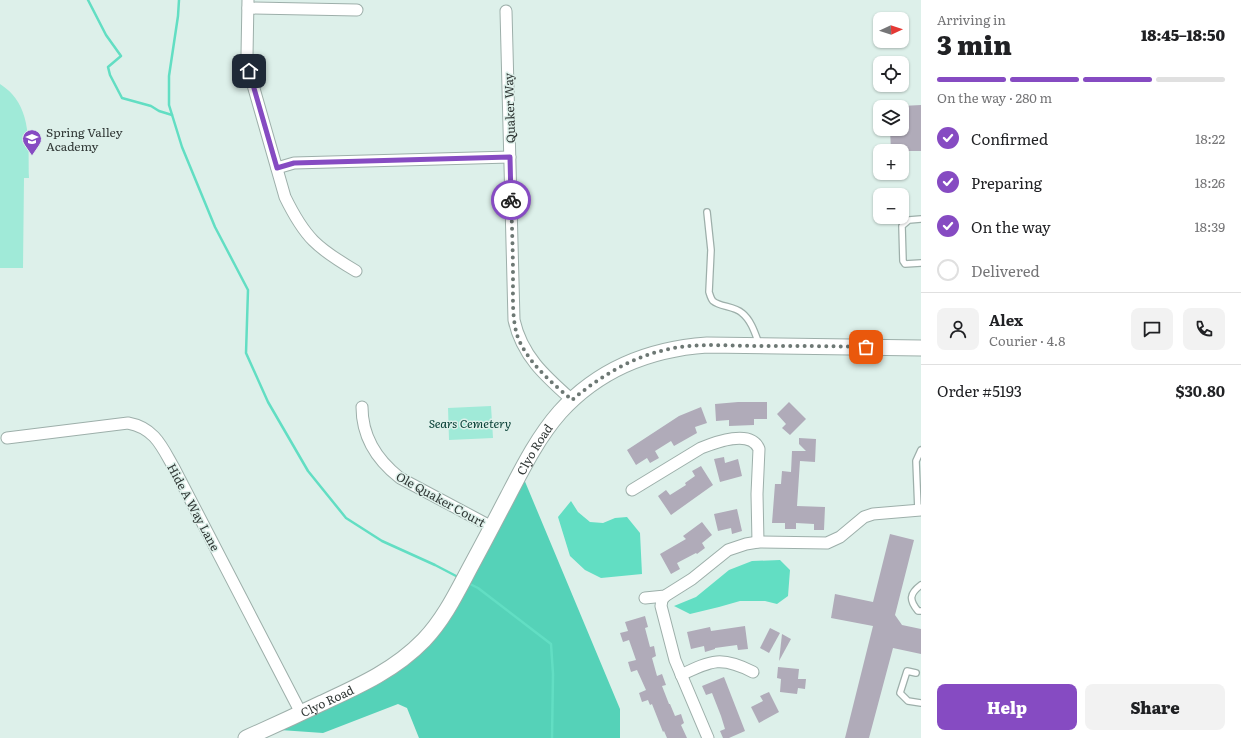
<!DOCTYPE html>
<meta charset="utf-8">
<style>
:root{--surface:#fff;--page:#f2f2f2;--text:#202124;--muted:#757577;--line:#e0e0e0;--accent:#864bc2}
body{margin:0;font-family:Literata,serif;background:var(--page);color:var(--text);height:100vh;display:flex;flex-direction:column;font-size:15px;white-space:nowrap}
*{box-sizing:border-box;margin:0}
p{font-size:13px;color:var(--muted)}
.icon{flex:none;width:22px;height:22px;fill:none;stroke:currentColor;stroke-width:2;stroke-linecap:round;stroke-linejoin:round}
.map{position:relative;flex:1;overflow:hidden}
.drawer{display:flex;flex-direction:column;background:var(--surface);width:320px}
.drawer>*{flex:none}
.needle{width:26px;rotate:87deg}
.controls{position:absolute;left:873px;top:12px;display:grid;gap:8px}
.controls a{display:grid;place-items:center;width:36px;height:36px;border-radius:8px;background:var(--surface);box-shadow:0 1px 3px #0004;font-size:20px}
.pin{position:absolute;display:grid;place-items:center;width:34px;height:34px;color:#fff;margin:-17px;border-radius:8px;box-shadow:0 2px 6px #0006}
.courier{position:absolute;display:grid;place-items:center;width:40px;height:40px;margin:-20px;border:3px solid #864bc2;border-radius:50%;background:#fff;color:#222;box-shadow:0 1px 5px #0007}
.overview em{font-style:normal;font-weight:800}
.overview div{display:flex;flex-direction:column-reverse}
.overview{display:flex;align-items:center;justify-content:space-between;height:68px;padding:0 16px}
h1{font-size:26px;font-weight:800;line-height:30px}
.bar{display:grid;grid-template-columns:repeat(4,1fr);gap:6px 4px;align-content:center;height:48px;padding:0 16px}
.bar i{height:5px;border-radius:3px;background:var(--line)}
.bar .selected{background:var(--accent)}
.bar p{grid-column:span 4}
.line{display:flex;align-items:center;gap:10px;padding:0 16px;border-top:1px solid var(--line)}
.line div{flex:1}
.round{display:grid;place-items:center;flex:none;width:42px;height:42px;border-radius:8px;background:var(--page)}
ol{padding:0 16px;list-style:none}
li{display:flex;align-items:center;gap:12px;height:44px}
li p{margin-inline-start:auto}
li .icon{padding:4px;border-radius:50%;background:var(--accent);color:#fff;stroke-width:4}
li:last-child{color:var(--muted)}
li i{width:22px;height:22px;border:2px solid var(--line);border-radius:50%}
.button{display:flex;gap:8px;margin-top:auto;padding:8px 16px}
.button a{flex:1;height:46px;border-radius:8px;background:var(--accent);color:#fff;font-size:16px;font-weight:800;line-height:46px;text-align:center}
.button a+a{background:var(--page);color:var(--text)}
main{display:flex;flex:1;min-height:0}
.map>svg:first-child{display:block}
</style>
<main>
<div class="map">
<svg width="921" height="738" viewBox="0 0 921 738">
<rect width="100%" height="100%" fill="#ddf0ea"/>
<!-- green -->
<g fill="#a0ead8">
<path d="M0,84C4,87 9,90 12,94C32,116 28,150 29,178H24L23,268H0Z"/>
<path d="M491,406L493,438L449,440L448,408Z"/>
</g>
<!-- forest -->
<path fill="#55d2b8" d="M521,472L620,709V738H419L407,708L398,704L323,733L266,729L354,689L425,639Z"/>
<!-- water -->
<g fill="#62dec3">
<path d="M571,501L578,512L590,522L603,523L615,518L627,517L640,533L642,574L601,578L585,570L570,556L558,517Z"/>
<path d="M780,560L790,570L788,596L777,604L765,601H740L719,607L690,614L674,606L696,597L729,570L752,561Z"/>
</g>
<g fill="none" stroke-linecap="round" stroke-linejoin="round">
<!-- stream -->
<g stroke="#62dec3" stroke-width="2.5">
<path d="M88,0L106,35L121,56L108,67L110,75L122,98L151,106L159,111L172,115"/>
<path d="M179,0L178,16L169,76V105L182,147L215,227L248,290L246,353L268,402L308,471L346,518L382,541L435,565L458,577"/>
<path d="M468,583L478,588L551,644L553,674L552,738"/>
</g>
</g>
<!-- building -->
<g fill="#b0abb9">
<path d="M921,105V151H891L890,129H902V106Z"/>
<path d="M738,402H767V419H754V425L729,426V420L716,421L715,404Z"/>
<path d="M789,402L806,419L790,435L782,428L786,424L777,414Z"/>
<path d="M701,407L707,423L695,427L697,433L674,446L671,441L655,451L659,458L650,463L647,458L636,465L627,450L679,416Z"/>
<path d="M799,438L816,439L815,462L800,461L797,506L825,507L824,530H814V524L796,523V529H785V523H772L775,484H781L782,471L791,472L792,451H806L799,444Z"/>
<path d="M724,457L725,463L738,459L742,476L720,482L714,459Z"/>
<path d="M701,466L713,485L671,515L658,496L666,490L670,495L686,485L685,483L695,476L692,471Z"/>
<path d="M737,509L742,531L732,534L731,528L718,531L714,514Z"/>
<path d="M702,522L712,535L702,543L705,548L697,554L696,553L677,563L680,569L671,574L660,554L686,539L683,536Z"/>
<path d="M890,534L914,540L895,615L902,625L921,629V654L893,648L869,738H845L873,626L831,618L835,594L873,602Z"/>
<path d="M645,616L648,627L645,628L650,647L654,646L656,656L652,658L657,676L662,674L666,685L662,686L669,704H670L675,716L681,714L684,723L681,725L687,738H667L664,731L663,732L652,704L650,705L648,700L642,702L639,693L646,690L637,670L631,672L628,662L636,660L629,640L623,642L620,633L628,631L625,622Z"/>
<path d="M745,626L748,649L738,650L737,645L715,648V649L705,652L704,646L691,649L687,632L710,627L711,631Z"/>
<path d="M770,628L780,633L769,653L760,648Z"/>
<path d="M782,634L791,639L779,661Z"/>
<path d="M778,667L799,669L798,679H806L805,689L798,688L797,694L780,692L781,679L777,678Z"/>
<path d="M724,677L745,731L729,738H723L720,731L725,729L721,716L712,693L706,695L702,686Z"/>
<path d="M769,692L779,712L759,723L751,707L763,701L760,696Z"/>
</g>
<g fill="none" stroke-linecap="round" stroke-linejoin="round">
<defs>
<g id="lane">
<path d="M707,212L711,250L709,292C710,295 711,299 713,301C720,307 734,306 742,313C751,320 755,333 759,344"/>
<path d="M921,219L909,220L902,226L903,261L905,264L921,263"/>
<path d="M918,510L916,461L921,450"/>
<path d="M921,585C909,594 909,600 918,611H921"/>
<path d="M916,673L907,671L900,693L908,701L921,703"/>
</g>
<g id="street">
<path d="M248,0L247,55L249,71L285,197C305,238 317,248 356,271"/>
<path d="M248,8L357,10"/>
<path d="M506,11L514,320C522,356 545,376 572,400"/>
<path d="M277,168L294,163L510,157"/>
<path d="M362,407C362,436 377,460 400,478L492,527"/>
<path d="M7,438L128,423C155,428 162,447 174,468L301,713"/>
<path d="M632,490L701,448C716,442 751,429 759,449L757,494L758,542"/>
<path d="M665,596L662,600L661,606L675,660L708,738"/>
<path d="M645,598L665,596L692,579L728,550L746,544L758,542L827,543L840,537L864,517L873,514L921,510"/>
<path d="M681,675C712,660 722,656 753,672"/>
</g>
<g id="secondary">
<path id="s1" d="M246,738C271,727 297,715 322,703C359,686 395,670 424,640C445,618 458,590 472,564C484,542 496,519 508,496C523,467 538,437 560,412C599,369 650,349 707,345L921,348"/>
</g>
</defs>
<!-- lane casing -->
<use href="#lane" stroke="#9dafaa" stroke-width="8"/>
<!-- street casing -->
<use href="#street" stroke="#9dafaa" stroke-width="13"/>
<!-- secondary casing -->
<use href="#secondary" stroke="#9dafaa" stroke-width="17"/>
<!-- lane -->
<use href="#lane" stroke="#fff" stroke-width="5.5"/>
<!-- street -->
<use href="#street" stroke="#fff" stroke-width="11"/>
<!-- secondary -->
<use href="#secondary" stroke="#fff" stroke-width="15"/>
</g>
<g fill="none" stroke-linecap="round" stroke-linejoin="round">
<!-- done -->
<path stroke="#6d7874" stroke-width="4" stroke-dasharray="0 7.2" d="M511,200C512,226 513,253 513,280C513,298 512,317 517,335C526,361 552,383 572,400C605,372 644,350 689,346C712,344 736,346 759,346C795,346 831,346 866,347"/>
<!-- route -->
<path stroke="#864bc2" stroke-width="5" d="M249,71L277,168L294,163L510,157L511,200"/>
</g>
<!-- icons -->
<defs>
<symbol id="school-pin" viewBox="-11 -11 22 30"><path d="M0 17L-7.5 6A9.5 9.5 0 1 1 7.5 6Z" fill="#864bc2" stroke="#ddf0ea"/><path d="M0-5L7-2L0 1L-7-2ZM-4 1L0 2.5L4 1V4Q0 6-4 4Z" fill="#fff"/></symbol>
</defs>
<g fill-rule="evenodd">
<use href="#school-pin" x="21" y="128" width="22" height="30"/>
</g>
<g text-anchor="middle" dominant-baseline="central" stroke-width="3" stroke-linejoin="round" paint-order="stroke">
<!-- street labels -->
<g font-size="12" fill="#303735" stroke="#ddf0ea">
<text transform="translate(509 108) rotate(-92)">Quaker Way</text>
<text stroke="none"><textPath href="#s1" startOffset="425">Clyo Road</textPath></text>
<text transform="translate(441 499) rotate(29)">Ole Quaker Court</text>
<text transform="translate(194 507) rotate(62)">Hide A Way Lane</text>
<text stroke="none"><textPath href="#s1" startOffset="89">Clyo Road</textPath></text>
</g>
<!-- poi labels -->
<g font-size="12" fill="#303735" stroke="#ddf0ea" text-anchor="start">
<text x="46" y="132">Spring Valley<tspan x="46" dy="14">Academy</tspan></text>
</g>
<!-- park labels -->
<g font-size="12" font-style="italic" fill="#003a30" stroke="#ddf0ea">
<text x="470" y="423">Sears Cemetery</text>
</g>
</g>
</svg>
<div class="controls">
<a><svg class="needle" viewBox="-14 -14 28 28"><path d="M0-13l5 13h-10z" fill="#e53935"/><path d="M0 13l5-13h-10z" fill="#757577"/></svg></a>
<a><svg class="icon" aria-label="locate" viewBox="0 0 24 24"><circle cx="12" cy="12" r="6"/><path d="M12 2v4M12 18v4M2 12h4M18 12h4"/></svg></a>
<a><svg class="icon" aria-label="layers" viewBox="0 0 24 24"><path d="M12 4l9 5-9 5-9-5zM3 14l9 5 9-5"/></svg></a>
<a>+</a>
<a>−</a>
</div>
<div class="pin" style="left:866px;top:347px;background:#ea580c"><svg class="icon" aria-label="bag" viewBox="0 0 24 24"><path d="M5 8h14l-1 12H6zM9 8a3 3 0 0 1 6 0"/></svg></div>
<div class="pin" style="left:249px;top:71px;background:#1f2937"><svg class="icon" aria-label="home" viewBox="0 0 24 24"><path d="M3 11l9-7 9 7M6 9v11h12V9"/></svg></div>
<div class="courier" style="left:511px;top:200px"><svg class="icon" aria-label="bike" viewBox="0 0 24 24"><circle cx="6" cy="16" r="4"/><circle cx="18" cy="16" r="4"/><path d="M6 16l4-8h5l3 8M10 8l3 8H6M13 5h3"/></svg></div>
</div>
<section class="drawer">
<div class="overview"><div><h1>3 min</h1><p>Arriving in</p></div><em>18:45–18:50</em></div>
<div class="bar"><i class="selected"></i><i class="selected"></i><i class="selected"></i><i></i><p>On the way · 280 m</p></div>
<ol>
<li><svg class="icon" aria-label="check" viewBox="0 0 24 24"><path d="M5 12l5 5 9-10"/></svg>Confirmed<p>18:22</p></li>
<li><svg class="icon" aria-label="check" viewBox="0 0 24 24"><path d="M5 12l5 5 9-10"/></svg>Preparing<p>18:26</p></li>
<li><svg class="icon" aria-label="check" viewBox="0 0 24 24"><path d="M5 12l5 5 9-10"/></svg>On the way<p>18:39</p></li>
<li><i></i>Delivered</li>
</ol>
<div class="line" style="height:72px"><a class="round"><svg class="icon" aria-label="person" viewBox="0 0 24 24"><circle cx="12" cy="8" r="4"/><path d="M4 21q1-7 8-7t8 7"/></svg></a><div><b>Alex</b><p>Courier · 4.8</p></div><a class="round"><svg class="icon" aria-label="chat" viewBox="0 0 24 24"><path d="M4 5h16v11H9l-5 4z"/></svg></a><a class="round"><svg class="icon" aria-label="phone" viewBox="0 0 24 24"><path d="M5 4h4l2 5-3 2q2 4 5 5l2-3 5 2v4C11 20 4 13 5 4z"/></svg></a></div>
<div class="line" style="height:52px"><div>Order #5193</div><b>$30.80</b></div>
<div class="button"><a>Help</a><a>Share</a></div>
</section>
</main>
